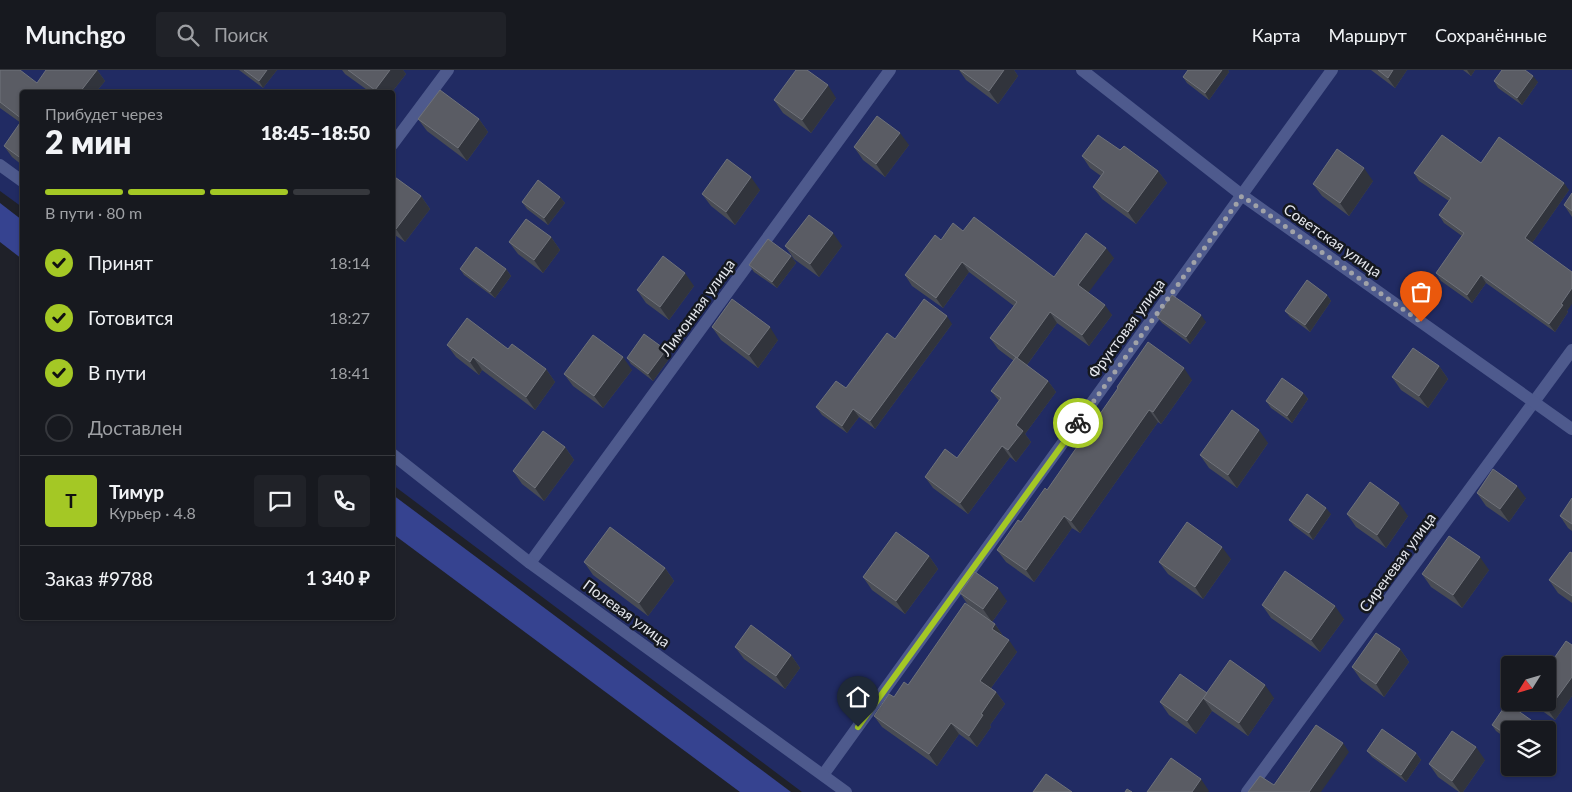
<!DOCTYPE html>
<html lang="ru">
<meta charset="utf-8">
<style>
:root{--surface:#17191f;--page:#202228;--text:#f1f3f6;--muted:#9ea0a4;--line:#36383d;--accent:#a4c825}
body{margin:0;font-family:Lato,sans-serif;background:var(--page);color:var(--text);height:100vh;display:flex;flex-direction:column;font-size:19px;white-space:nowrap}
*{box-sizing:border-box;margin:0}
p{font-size:16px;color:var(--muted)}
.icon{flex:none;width:28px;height:28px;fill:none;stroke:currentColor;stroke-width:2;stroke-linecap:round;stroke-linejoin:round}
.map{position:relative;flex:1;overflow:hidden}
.details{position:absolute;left:20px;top:20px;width:375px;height:530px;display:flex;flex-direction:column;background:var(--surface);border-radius:5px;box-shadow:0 1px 4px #0004,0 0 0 1px var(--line)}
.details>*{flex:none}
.needle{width:32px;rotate:233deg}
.controls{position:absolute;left:1501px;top:586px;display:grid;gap:10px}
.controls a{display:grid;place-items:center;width:55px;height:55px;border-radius:5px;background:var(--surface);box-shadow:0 1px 4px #0004,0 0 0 1px var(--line);font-size:25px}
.pin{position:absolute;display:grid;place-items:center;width:42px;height:42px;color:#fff;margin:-51px -21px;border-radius:50% 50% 50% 0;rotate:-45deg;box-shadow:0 0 5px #0007}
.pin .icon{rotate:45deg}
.courier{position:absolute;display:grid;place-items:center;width:50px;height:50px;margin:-25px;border:4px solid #a4c825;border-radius:50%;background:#fff;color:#222;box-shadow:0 1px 6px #0007}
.head em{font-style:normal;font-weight:800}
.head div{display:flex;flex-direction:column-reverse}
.head{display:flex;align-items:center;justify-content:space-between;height:85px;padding:0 25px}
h1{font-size:32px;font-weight:800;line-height:38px}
.bar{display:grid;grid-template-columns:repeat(4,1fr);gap:8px 5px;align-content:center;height:60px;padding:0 25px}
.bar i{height:6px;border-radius:4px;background:var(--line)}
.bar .selected{background:var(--accent)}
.bar p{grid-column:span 4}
.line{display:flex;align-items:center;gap:12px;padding:0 25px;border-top:1px solid var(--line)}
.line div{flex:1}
.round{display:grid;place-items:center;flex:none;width:52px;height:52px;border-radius:5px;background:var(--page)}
ol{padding:0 25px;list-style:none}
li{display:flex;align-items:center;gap:15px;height:55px}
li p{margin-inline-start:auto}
li .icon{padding:5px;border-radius:50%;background:var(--accent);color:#111;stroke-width:4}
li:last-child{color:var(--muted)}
li i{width:28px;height:28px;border:2px solid var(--line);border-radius:50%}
header{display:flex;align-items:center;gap:30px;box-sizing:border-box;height:70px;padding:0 25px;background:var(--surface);border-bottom:1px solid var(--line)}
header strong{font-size:24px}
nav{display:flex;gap:28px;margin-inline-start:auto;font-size:18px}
.search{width:350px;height:45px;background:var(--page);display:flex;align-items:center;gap:12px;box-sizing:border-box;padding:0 18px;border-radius:5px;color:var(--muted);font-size:19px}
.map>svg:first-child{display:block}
</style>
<header>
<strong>Munchgo</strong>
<div class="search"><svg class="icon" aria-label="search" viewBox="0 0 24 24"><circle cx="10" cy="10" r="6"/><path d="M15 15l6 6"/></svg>Поиск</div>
<nav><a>Карта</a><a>Маршрут</a><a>Сохранённые</a></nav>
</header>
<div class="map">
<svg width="1572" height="722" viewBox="0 0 1572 722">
<rect width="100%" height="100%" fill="#1f2129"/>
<!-- green -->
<path fill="#212b63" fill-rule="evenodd" d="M0,0H1572V722H802L393,415L392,22H22V137L0,121ZM1510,595H1548V632H1510ZM1510,660H1548V698H1510Z"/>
<!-- forest -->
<g fill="#364390">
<path d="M0,133L22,150V189L0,172Z"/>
<path d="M393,425L791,722H740L393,464Z"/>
</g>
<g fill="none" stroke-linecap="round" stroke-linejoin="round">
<!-- lane -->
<g stroke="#4e5a8d" stroke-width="12">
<path d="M392,75L448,0"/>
<path d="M530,493L890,0"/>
<path d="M823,705L1332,0"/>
<path d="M1247,722L1572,280"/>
</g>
<!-- street -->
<g stroke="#4e5a8d" stroke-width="12">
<path d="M1082,0L1243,126L1572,359"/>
<path d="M0,95L22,111"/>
<path d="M392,384L530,493L846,722"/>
</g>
</g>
<!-- wall -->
<g fill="#494c54">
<path d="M0,0L37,13L97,0L105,11L96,22H22V95L12,87L4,76L21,53L0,38Z"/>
<path d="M239,0H277L263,18Z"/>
<path d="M342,0H403L406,4L392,22H370L345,4Z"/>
<path d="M959,0H1014L1018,6L998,34L966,10Z"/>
<path d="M1188,0H1228L1229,2L1209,30L1187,13L1183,7Z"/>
<path d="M1371,0H1407L1395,18Z"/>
<path d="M1463,0H1475L1471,6Z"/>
<path d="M1494,11L1538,12L1522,35L1498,18Z"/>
<path d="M836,28L811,63L783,43L774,30Z"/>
<path d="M418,49H479L488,62L467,91L427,61Z"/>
<path d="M909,75L885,107L863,90L854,77Z"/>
<path d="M1120,80L1158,101L1167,113L1136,154L1102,129L1093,117L1101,106L1090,98L1082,86Z"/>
<path d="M1481,93L1569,120L1532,173L1568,242L1555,262L1486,213L1472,233L1441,211L1436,203L1462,166L1444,153L1439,145L1449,131L1419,111L1414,103Z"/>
<path d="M392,105L421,126L430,139L405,172L392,163Z"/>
<path d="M1373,111L1349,146L1322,126L1313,114Z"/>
<path d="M760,120L735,155L711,136L702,124Z"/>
<path d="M1572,123V147L1564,135Z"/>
<path d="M560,127L565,133L548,155L527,139L522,132Z"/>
<path d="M963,161L1054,207L1114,188L1088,222L1112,245L1089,276L1057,253L1027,295L1048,311L1056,322L1025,364L1031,372L1016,392L1010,387L968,444L933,418L925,407L957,388L999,331L991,321L1014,291L998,279L990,268L1014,236L969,202L943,238L912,216L905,205L941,170Z"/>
<path d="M551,167L560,180L543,203L518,184L509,172Z"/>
<path d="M785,176H842L819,207L794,189Z"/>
<path d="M791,186L796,193L777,218L754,202L749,195Z"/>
<path d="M460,199H506L511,206L495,228L464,205Z"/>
<path d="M694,216L669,250L646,233L637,220Z"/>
<path d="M1327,225L1331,231L1310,262L1290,247L1285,241Z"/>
<path d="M1157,247L1206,252L1190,274L1162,253Z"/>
<path d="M952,254L875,359L859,347L847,363L822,345L816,337L846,318L895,269Z"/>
<path d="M712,257L778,270L758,298L721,270Z"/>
<path d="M447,275L508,279L546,299L555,312L535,340L482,300L479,305L456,287Z"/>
<path d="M666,280L671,286L653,311L631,294L627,288Z"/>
<path d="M1439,296L1448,309L1428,338L1401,320L1392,307Z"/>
<path d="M632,300L603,338L573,316L564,304Z"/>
<path d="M1192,310L1161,354L1158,352L1080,463L1072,458L1034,512L1006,492L997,480L1047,420L1118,318L1117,317Z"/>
<path d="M1303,323L1308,329L1292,353L1271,338L1266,331Z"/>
<path d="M1268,373L1237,418L1209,398L1200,385Z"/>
<path d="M565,377L574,390L544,431L522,414L513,401Z"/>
<path d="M1477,423L1526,428L1509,452L1486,436Z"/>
<path d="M1572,428V461L1568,458L1560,446Z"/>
<path d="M1331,444L1313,470L1294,456L1289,450Z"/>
<path d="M1347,444L1408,446L1386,478L1356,457Z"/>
<path d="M1572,483V533L1558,523L1549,510Z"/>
<path d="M929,486L938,499L905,544L872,520L863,507Z"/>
<path d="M1231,489L1203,529L1168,504L1159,492Z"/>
<path d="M584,492L665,498L674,511L648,546L593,505Z"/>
<path d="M1489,500L1462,538L1431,517L1422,504Z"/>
<path d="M960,523L1007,531L992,552L995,554L1003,566L1017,582L991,618L996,622L1005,634L990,655L991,657L977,677L959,664L937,696L882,657L874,646L894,627L908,615L968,535Z"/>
<path d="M1262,535L1344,549L1320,582L1271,548Z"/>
<path d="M1572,575V626L1555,650L1534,635L1533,632H1548Z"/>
<path d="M735,577L791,585L800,598L785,619L744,589Z"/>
<path d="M1400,579L1409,592L1384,627L1361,610L1352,597Z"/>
<path d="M1207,623L1274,628L1248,666L1212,641L1196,664L1169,645L1160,632Z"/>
<path d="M1531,650L1536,656L1510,660V671L1496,661L1492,655Z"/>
<path d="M1367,681L1416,683L1421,690L1406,712L1372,687Z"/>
<path d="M1485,690L1463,722H1459L1438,707L1429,694Z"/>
</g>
<!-- shaded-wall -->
<g fill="#31343c">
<path d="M97,0L105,11L96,22H80Z"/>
<path d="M267,0H277L263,18L259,11Z"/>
<path d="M390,0H403L406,4L392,22H377L375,20Z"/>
<path d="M1004,0H1014L1018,6L998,34L989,21Z"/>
<path d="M1222,0H1228L1229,2L1209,30L1205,23Z"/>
<path d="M1393,0H1407L1395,18L1388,8Z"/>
<path d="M1467,0H1475L1471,6Z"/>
<path d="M1533,6L1538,12L1522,35L1517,28Z"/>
<path d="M828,15L836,28L811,63L802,50Z"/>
<path d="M479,49L488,62L467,91L458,78Z"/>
<path d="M900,63L909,75L885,107L876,94Z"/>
<path d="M1364,98L1373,111L1349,146L1340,133Z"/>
<path d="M1158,101L1167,113L1136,154L1128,142Z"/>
<path d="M751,107L760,120L735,155L726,142Z"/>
<path d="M1564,113L1569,120L1530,176L1525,168Z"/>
<path d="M421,126L430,139L405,172L396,159Z"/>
<path d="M560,127L565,133L548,155L544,148Z"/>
<path d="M833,163L842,176L819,207L810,194Z"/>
<path d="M551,167L560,180L543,203L534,190Z"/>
<path d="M1106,178L1114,188L1086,226L1078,215Z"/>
<path d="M791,186L796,193L777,218L772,212Z"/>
<path d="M962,192L969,202L943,238L936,228Z"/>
<path d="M506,199L511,206L495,228L490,222Z"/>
<path d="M685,203L694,216L669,250L660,237Z"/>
<path d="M1481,205L1486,213L1472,233L1467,225Z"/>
<path d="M1572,218V234L1567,241L1568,242L1555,262L1549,254L1561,234Z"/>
<path d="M1327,225L1331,231L1310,262L1305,255Z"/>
<path d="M1105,235L1112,245L1089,276L1082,265Z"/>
<path d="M1050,242L1057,253L1024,299L1017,288Z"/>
<path d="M1201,245L1206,252L1190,274L1186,267Z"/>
<path d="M947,246L952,254L875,359L870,351Z"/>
<path d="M770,257L778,270L758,298L749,285Z"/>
<path d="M666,280L671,286L653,311L648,304Z"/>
<path d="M473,287L482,300L479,305L470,292Z"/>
<path d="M623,287L632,300L603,338L594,326Z"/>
<path d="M1439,296L1448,309L1428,338L1419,326Z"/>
<path d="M1184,298L1192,310L1161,354L1153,342Z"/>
<path d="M546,299L555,312L535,340L526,327Z"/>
<path d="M1048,311L1056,322L1025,364L1031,372L1016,392L1008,380L1016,355Z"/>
<path d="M1303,323L1308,329L1292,353L1287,346Z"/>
<path d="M853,339L859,347L847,363L842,356Z"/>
<path d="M1149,340L1158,352L1080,463L1071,451Z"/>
<path d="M1259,360L1268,373L1237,418L1228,405Z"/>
<path d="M1002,376L1010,387L968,444L960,433Z"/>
<path d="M565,377L574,390L544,431L535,418Z"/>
<path d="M1517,416L1526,428L1509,452L1500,439Z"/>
<path d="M1399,433L1408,446L1386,478L1377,465Z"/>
<path d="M1326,438L1331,444L1313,470L1309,463Z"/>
<path d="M1064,446L1072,458L1034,512L1026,500Z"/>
<path d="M1222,477L1231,489L1203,529L1195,517Z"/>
<path d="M929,486L938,499L905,544L896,531Z"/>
<path d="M1480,487L1489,500L1462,538L1453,525Z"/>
<path d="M665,498L674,511L648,546L639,533Z"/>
<path d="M998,518L1007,531L992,552L983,539Z"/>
<path d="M1335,536L1344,549L1320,582L1311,570Z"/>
<path d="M995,554L1003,566L1000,570L992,559Z"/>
<path d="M1009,570L1017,582L988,622L980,611Z"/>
<path d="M1400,579L1409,592L1384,627L1376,614Z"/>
<path d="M791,585L800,598L785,619L776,606Z"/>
<path d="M1572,607V626L1555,650L1548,640Z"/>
<path d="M1265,615L1274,628L1248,666L1239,653Z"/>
<path d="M996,622L1005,634L990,655L991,657L977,677L969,666L981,644Z"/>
<path d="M1207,623L1203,628L1212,641L1196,664L1187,651Z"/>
<path d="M1531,650L1536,656L1533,660H1524Z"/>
<path d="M951,653L959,664L937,696L929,684Z"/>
<path d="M1343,673L1349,682L1321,722H1309Z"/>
<path d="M1476,677L1485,690L1463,722H1460L1452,711Z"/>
<path d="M1416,683L1421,690L1406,712L1401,705Z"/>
<path d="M1201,709L1209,721L1208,722H1192Z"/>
</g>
<!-- building -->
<g fill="#5a5c64" stroke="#6f727a">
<path d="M0,0H20L37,13L46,0H97L80,22H22V49L0,32Z"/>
<path d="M244,0H267L259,11Z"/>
<path d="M348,0H390L375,20Z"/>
<path d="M796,0H807L828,15L802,50L774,30Z"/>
<path d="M960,0H1004L989,21Z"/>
<path d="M1188,0H1222L1205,23L1183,7Z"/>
<path d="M1378,0H1393L1388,8Z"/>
<path d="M1502,0H1525L1533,6L1517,28L1494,11Z"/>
<path d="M440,20L479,49L458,78L418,49Z"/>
<path d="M877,46L900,63L876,94L854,77Z"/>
<path d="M22,50V89L4,76Z"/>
<path d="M1098,65L1120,80L1124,76L1158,101L1128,142L1093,117L1104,102L1082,86Z"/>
<path d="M1442,65L1481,93L1499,67L1564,113L1525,168L1572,202V218L1561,234L1563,235L1549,254L1481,205L1467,225L1436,203L1464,163L1439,145L1451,128L1414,103Z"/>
<path d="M1337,79L1364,98L1340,133L1313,114Z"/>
<path d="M727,89L751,107L726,142L702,124Z"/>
<path d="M392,105L421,126L396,159L392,157Z"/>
<path d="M538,110L560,127L544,148L522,132Z"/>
<path d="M1572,123V141L1564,135Z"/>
<path d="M809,145L833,163L810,194L785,176Z"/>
<path d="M974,147L1054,207L1086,163L1106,178L1078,215L1105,235L1082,265L1050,242L1017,288L990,268L1017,232L962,192L936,228L905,205L935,165L941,170L953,153L963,161Z"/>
<path d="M526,149L551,167L534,190L509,172Z"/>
<path d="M768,169L791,186L772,212L749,195Z"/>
<path d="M476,177L506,199L490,222L460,199Z"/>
<path d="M663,186L685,203L660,237L637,220Z"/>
<path d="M1307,210L1327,225L1305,255L1285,241Z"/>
<path d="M1172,225L1201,245L1186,267L1157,247Z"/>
<path d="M732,229L770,257L749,285L712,257Z"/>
<path d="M924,229L947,246L870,351L853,339L842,356L816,337L836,311L846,318L887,263L895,269Z"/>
<path d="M467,248L508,279L512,274L546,299L526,327L473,287L470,292L447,275Z"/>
<path d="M644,264L666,280L648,304L627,288Z"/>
<path d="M593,265L623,287L594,326L564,304Z"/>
<path d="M1148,272L1184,298L1153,342L1149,340L1071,451L1064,446L1026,500L997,480L1018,450L1021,452L1045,418L1047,420L1118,318L1117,317Z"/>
<path d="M1413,278L1439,296L1419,326L1392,307Z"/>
<path d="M1016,287L1048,311L1016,355L1023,361L1008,380L1002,376L960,433L925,407L945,379L957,388L1001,328L991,321Z"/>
<path d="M1282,308L1303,323L1287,346L1266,331Z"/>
<path d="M1232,340L1259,360L1228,405L1200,385Z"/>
<path d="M543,361L565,377L535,418L513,401Z"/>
<path d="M1493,399L1517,416L1500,439L1477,423Z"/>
<path d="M1370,412L1399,433L1377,465L1347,444Z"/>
<path d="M1307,424L1326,438L1309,463L1289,450Z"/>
<path d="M1572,428V454L1560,446Z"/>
<path d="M1187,452L1222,477L1195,517L1159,492Z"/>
<path d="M610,457L665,498L639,533L584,492Z"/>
<path d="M896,462L929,486L896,531L863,507Z"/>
<path d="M1449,466L1480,487L1453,525L1422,504Z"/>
<path d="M1570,482L1572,483V526L1549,510Z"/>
<path d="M1285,501L1335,536L1311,570L1262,535Z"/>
<path d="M975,502L998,518L983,539L960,523Z"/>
<path d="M965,533L995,554L992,559L1009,570L980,611L996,622L981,644L983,645L969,666L951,653L929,684L874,646L889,624L894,627L904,612L908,615Z"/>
<path d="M751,555L791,585L776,606L735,577Z"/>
<path d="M1376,563L1400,579L1376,614L1352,597Z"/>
<path d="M1566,571L1572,575V607L1548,640L1538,632H1548V597Z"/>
<path d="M1230,590L1265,615L1239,653L1203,628Z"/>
<path d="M1180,604L1207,623L1187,651L1160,632Z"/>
<path d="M1507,633L1531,650L1524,660H1510V667L1492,655Z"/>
<path d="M1316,655L1343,673L1309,722H1248L1260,706L1274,715Z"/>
<path d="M1382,659L1416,683L1401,705L1367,681Z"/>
<path d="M1452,661L1476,677L1452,711L1429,694Z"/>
<path d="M1171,688L1201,709L1192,722H1147Z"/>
<path d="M1046,704L1072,722H1033Z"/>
<path d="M1127,719L1132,722H1125Z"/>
</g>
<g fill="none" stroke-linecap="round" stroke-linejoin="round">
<!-- done -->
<path stroke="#a0a2a8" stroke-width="5" stroke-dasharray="0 9" d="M1078,353L1242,126L1421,252"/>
<!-- route -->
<path stroke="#a4c825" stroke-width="6" d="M858,657L1078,353"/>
</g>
<g text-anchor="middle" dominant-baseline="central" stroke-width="5" stroke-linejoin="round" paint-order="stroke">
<!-- street labels -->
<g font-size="15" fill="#e5e7ed" stroke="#15181f">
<text transform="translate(1333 170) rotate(35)">Советская улица</text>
<text transform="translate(697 237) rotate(-54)">Лимонная улица</text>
<text transform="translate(1126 258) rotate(-54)">Фруктовая улица</text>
<text transform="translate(1397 492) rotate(-54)">Сиреневая улица</text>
<text transform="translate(627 543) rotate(36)">Полевая улица</text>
</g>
</g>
</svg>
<div class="controls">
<a><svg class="needle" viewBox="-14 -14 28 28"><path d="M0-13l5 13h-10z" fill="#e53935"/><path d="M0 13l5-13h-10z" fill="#9ea0a4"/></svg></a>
<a><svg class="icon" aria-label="layers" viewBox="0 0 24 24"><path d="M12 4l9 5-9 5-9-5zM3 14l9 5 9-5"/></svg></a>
</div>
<div class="pin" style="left:1421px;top:252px;background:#ea580c"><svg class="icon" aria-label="bag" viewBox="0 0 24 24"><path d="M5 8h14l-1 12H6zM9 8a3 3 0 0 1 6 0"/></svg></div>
<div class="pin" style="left:858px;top:657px;background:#1f2937"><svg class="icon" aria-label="home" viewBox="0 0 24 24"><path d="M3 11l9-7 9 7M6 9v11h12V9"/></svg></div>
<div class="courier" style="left:1078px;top:353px"><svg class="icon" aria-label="bike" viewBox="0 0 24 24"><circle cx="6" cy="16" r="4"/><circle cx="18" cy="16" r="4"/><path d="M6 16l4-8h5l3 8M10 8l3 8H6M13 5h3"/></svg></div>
<section class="details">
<div class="head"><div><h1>2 мин</h1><p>Прибудет через</p></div><em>18:45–18:50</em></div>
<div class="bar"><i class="selected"></i><i class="selected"></i><i class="selected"></i><i></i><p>В пути · 80 m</p></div>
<ol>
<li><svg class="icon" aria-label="check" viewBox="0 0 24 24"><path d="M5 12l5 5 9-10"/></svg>Принят<p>18:14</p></li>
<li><svg class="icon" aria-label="check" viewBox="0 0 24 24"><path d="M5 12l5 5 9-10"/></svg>Готовится<p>18:27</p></li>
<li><svg class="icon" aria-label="check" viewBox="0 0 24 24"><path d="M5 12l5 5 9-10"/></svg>В пути<p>18:41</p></li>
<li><i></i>Доставлен</li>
</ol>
<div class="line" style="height:90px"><b class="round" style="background:var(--accent);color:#111">Т</b><div><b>Тимур</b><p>Курьер · 4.8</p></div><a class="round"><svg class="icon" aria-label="chat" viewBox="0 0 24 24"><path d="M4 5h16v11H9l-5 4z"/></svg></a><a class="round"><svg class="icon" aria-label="phone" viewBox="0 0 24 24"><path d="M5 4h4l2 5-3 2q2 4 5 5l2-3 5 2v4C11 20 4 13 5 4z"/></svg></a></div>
<div class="line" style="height:65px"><div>Заказ #9788</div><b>1 340 ₽</b></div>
</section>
</div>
